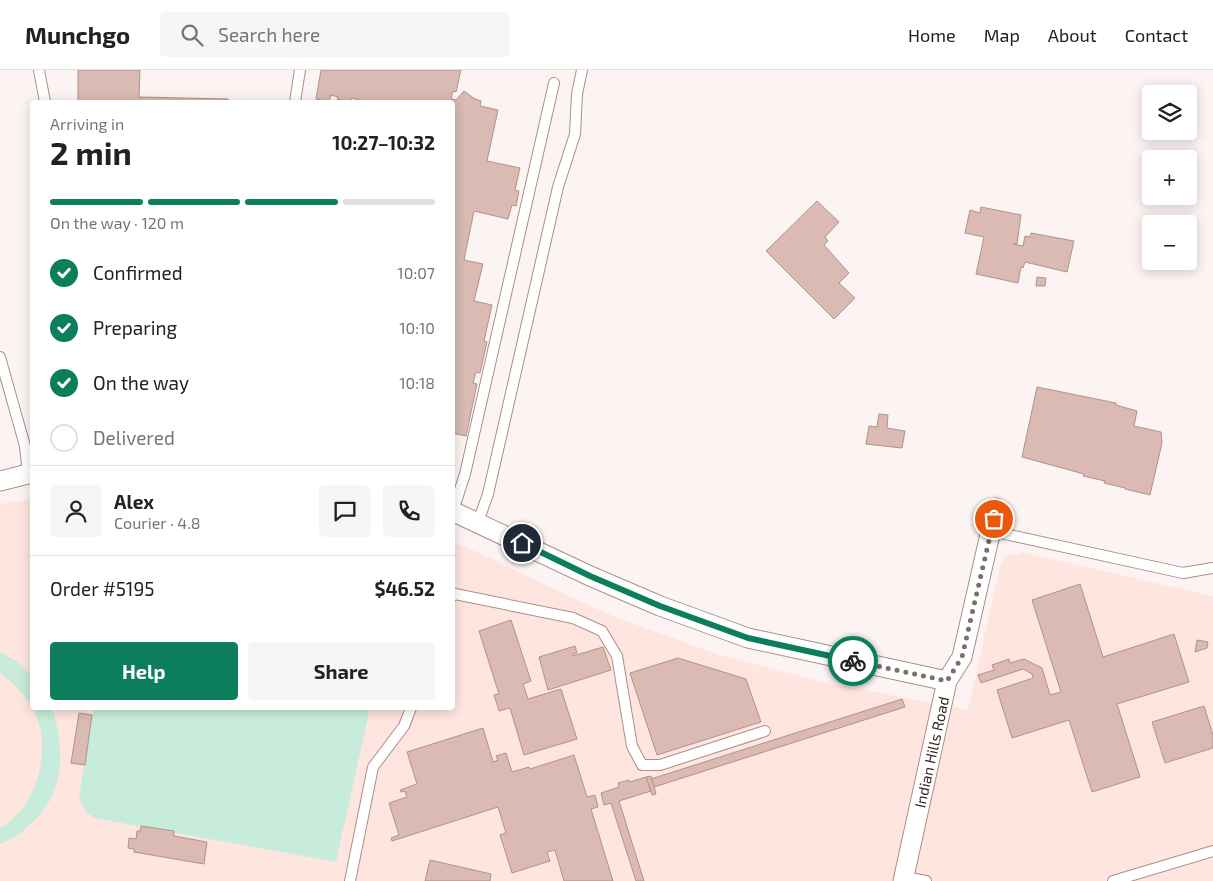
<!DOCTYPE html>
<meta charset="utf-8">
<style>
:root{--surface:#fff;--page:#f6f6f6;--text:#222;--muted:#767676;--line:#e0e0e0;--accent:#0c7e5b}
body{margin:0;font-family:"Exo 2",sans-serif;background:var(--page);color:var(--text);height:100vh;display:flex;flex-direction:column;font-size:19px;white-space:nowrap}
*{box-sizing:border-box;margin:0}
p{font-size:16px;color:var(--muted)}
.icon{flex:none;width:28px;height:28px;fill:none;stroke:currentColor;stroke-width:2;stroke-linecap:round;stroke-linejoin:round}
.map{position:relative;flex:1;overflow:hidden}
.sheet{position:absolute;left:30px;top:30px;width:425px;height:610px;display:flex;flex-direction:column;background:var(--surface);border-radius:5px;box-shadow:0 2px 12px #0003}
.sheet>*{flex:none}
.controls{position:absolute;left:1142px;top:15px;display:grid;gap:10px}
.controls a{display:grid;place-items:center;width:55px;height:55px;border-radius:5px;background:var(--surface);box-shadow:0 2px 12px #0003;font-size:25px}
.pin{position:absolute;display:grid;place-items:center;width:42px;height:42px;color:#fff;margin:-21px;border:2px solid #fff;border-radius:50%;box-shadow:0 1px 5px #0007}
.courier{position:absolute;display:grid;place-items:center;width:50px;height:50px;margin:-25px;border:4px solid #0c7e5b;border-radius:50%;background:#fff;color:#222;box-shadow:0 1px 6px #0007}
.summary em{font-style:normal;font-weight:700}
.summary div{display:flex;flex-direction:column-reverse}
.summary{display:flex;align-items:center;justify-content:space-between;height:85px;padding:0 20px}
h1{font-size:32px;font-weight:700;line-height:38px}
.bar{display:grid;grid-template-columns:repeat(4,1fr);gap:8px 5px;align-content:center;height:60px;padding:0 20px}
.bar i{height:6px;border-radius:4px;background:var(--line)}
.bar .on{background:var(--accent)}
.bar p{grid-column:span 4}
.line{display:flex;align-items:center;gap:12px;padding:0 20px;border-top:1px solid var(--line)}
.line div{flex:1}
.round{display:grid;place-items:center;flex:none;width:52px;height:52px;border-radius:5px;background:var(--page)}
ol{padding:0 20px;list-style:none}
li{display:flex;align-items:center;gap:15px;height:55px}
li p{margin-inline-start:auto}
li .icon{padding:5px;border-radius:50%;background:var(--accent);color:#fff;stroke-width:4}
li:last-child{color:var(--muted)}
li i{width:28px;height:28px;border:2px solid var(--line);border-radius:50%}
.action{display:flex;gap:10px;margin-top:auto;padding:10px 20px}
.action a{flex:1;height:58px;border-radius:5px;background:var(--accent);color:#fff;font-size:20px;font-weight:700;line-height:58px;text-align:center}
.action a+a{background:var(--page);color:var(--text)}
header{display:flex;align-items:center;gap:30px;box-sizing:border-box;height:70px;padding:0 25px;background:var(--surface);border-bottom:1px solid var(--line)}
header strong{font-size:24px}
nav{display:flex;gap:28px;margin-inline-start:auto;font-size:18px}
.search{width:350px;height:45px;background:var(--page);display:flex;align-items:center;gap:12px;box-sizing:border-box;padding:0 18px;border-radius:5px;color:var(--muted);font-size:19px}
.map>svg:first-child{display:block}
</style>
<header>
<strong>Munchgo</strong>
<div class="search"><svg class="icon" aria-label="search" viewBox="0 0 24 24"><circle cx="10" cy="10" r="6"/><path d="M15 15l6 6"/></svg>Search here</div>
<nav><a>Home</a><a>Map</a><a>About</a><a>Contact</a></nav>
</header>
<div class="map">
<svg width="1213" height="811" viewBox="0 0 1213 811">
<rect width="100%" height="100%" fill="#fbf4f2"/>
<!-- built -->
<path fill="#ffe5df" d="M32,429V638H452L453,472L491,488L543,514L613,546L719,585L828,613L968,640L1000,496L1003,489L1010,484L1020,485L1021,482L1213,526V811H0V434Z"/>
<!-- green -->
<g fill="#c8ecdb">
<path d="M0,582L16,591L32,606V638H52C65,679 66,721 32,753C22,762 13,770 0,774V758C35,738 50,688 38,650C31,630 16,615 0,603Z"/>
<path d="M94,638H370L336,792L94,748L85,741L79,727Z"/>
</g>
<!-- building -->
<g fill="#dabab2" stroke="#b1928a">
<path d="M78,0H140L139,27L228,29V32H78Z"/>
<path d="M321,0H461L456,22L453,21L451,29L456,30L464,21L475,29L481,31L480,36L498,40L487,91L520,98L515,120L519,121L516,136L512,135L508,149L474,141L464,190L483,194L474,231L492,235L484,271L487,272L480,303L476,302L473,313L477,314L466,366L452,363V32H358L359,30L352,28L351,32L337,29L338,27L331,25L329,32L316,29Z"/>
<path d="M817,131L839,152L825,167L828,171L824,175L849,203L839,213L855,228L834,249L766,181Z"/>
<path d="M981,137L1021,145L1017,174H1013L1023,176L1025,166L1030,167L1031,163L1074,171L1067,202L1025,192L1023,198L1021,197L1018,213L976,204L984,167L965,163L970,140L980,143Z"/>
<path d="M1037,207L1046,208L1045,216H1036Z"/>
<path d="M1037,317L1116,333V335L1137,341L1134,356L1161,362L1162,373L1150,425L1125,419V418L1104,413L1105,411L1083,406L1084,404L1022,387Z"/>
<path d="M879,344L888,345L887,358L905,361L902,378L866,374L869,356L877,357Z"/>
<path d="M1080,514L1103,587L1174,564L1189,612L1117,634L1140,707L1092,722L1069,650L1012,668L997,620L1033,608L1032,604L1023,599L981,613L978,605L994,600L992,595L1009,589L1010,593L1024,589L1042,598L1050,625L1061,622L1032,530Z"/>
<path d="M511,550L531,611L523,614L528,629L561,619L577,669L524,685L510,638L499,641L494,625L499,624L479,561Z"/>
<path d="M1197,570L1208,572L1207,578L1195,582Z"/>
<path d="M575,576L577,583L573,584V586L603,577L611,600L548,620L539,587Z"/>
<path d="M678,588L746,609L761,652L657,685L630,603Z"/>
<path d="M902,629L905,637L654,717L651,709Z"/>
<path d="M1204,636L1213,665V678L1165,693L1152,652Z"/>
<path d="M79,643L92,645L85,695L71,693Z"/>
<path d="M483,658L493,692L498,690L496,686L506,683L512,702L529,697L530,699L574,685L587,727L595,725L598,737L591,739L613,811H564L555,780L547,782L550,791L512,803L500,765L506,763L498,737L392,771L391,768L399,765L389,733L407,727L405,721L401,722L400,720L417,714L407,682Z"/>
<path d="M651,706L656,724L652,725L646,707Z"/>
<path d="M646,707L651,721L619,731L644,811H636L611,733L604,735L601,723L619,717L618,713L629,710L630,712Z"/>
<path d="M141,756L174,761V766L207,772L204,794L134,782V779L128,778L129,768L136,769L137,761H140Z"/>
<path d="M430,790L491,804L490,811H425Z"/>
</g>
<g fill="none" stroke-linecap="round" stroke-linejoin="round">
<defs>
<g id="service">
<path d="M39,0L45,32"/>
<path d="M295,32L300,0"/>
<path d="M0,287L25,376L28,404"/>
<path d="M453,441L465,404L554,13"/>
<path d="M478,452L488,424L558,117L575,64L577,24L582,0"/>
<path d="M991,461L1183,503L1213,498"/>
<path d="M452,526L455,524L573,548L602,561L617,586L632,676L642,695H660L765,661"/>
<path d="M904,807L926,811"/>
<path d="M350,811L373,697L404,656L411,638"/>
<path d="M1113,811L1213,781"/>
</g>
<g id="minor">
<path d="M0,411L32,403"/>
<path d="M452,441L590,506L660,536L748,568L947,611"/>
<path id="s1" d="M903,811L947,611L962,587L996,438"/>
</g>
</defs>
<!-- service casing -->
<use href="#service" stroke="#ad8e86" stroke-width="12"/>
<!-- minor casing -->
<use href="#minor" stroke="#ad8e86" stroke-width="21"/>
<!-- service -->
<use href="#service" stroke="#fff" stroke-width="10"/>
<!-- minor -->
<use href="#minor" stroke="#fff" stroke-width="19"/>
</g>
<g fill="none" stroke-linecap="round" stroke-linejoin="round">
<!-- done -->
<path stroke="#7a6f6d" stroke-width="5" stroke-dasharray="0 9" d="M853,591L947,611L962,587L994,449"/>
<!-- route -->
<path stroke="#0c7e5b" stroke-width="6" d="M522,473L590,506L660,536L748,568L853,591"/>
</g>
<g text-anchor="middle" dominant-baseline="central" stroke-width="4.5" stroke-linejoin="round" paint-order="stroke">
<!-- street labels -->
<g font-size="15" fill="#342825" stroke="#fff">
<text stroke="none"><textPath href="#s1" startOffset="132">Indian Hills Road</textPath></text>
</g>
</g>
</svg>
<div class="controls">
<a><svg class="icon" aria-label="layers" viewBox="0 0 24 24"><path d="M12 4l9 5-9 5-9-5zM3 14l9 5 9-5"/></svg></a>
<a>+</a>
<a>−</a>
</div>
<div class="pin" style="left:994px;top:449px;background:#ea580c"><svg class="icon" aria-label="bag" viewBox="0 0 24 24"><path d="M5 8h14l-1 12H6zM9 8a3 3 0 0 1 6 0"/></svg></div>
<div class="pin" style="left:522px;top:473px;background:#1f2937"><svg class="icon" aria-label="home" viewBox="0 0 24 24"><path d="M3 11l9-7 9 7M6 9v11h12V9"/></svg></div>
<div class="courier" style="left:853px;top:591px"><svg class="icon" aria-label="bike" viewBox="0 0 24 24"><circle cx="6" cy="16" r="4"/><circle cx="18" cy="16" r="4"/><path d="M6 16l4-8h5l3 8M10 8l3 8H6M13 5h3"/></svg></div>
<section class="sheet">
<div class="summary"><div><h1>2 min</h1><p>Arriving in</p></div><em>10:27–10:32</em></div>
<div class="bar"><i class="on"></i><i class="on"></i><i class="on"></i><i></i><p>On the way · 120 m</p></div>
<ol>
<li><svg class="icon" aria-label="check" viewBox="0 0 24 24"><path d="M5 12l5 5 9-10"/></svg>Confirmed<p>10:07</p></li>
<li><svg class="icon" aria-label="check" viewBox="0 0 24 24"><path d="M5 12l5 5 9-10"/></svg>Preparing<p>10:10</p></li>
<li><svg class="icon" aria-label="check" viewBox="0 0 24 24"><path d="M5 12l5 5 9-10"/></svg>On the way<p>10:18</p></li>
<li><i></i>Delivered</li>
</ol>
<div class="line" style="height:90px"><a class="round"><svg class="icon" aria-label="person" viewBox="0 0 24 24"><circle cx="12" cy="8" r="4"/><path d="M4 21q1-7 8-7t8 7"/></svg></a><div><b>Alex</b><p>Courier · 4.8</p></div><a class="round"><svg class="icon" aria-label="chat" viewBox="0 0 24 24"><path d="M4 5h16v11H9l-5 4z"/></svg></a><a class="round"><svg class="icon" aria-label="phone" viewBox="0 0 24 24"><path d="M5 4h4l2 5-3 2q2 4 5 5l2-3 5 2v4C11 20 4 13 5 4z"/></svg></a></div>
<div class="line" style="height:65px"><div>Order #5195</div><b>$46.52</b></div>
<div class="action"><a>Help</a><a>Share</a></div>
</section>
</div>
